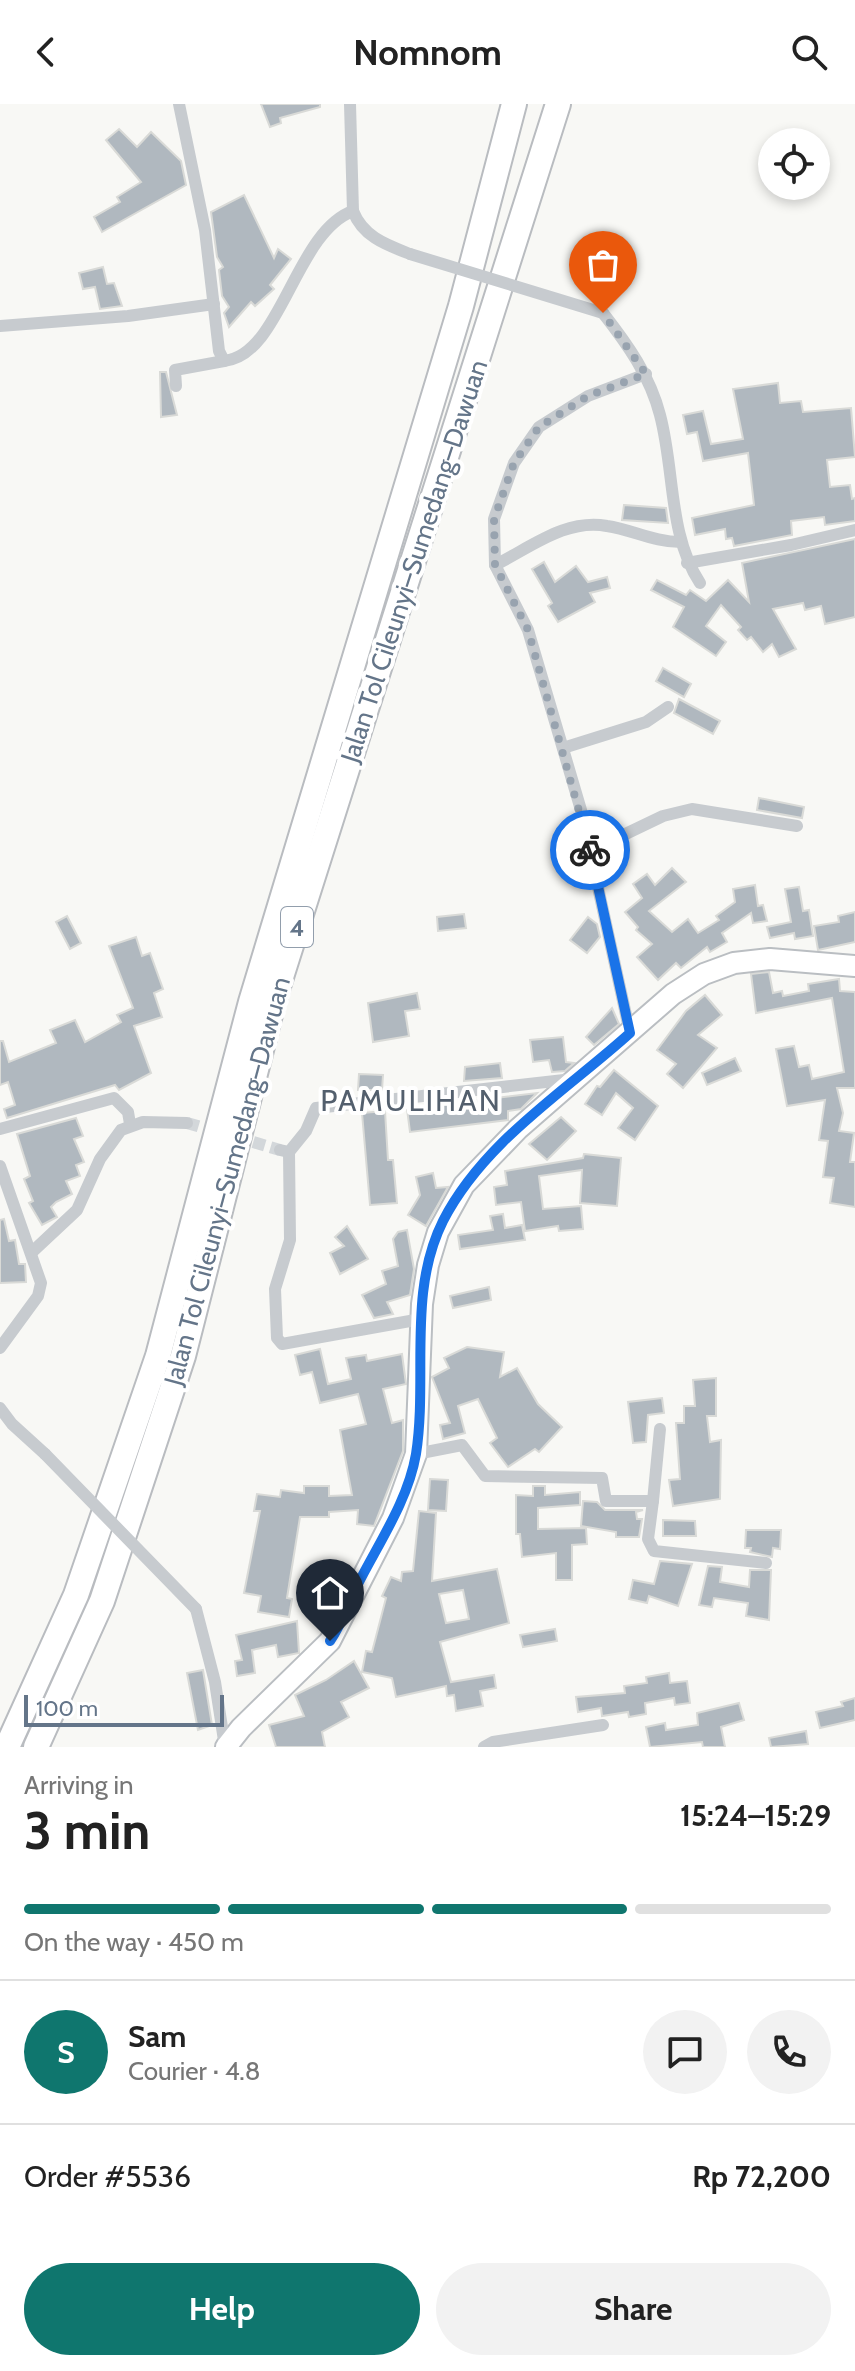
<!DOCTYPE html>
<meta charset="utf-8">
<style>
:root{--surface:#fff;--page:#f2f2f2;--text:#222;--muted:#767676;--line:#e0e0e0;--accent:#0f766e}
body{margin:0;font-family:Cabin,sans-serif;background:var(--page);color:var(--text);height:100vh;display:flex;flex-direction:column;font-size:30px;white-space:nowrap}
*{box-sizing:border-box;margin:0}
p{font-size:26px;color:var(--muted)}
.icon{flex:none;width:44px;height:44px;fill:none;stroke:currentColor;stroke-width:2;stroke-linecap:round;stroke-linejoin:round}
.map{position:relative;height:1643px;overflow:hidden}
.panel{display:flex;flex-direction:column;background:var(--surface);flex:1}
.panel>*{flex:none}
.buttons{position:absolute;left:758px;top:24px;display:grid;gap:16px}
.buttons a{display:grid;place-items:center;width:72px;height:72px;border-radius:50%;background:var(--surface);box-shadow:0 4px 12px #0003;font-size:40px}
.scale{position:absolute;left:24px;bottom:20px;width:200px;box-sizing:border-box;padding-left:8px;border:4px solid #647589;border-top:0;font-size:22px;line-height:28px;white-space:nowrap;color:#647589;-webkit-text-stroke:6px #fff;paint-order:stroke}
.pin{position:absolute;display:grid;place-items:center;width:68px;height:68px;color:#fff;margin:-82px -34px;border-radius:50% 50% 50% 0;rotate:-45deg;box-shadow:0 0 8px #0007}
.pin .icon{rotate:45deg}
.courier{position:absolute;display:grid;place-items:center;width:80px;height:80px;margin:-40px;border:6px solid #1a73e8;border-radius:50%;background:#fff;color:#222;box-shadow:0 2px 10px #0007}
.summary em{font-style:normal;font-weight:700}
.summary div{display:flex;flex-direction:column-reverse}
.summary{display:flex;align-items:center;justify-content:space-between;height:136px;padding:0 24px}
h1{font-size:52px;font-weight:700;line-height:60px}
.bar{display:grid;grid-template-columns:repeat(4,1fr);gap:12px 8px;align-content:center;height:96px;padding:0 24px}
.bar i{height:10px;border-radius:6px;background:var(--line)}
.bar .on{background:var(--accent)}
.bar p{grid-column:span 4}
.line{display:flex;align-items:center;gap:20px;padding:0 24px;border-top:2px solid var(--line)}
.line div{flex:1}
.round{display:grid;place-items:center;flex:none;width:84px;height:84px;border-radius:42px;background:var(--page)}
.cta{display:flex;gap:16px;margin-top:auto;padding:16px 24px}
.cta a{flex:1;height:92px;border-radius:48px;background:var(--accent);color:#fff;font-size:32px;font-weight:700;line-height:92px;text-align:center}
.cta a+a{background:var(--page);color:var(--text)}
header{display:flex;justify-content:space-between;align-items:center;height:104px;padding:0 24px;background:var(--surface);font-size:36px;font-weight:700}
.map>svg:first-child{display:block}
</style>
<header><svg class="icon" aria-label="back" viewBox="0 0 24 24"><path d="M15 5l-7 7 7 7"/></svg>Nomnom<svg class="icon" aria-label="search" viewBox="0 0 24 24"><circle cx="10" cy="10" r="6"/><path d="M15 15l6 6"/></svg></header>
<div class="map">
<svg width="855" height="1643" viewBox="0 0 855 1643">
<rect width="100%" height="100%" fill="#f8f8f5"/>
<!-- building -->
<g fill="#b0b8bf" stroke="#d9dad7" stroke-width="2" fill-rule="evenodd">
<path d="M261,0H320V3L280,14L281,19L270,23Z"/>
<path d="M119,25L137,43L151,28L181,57L186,81L102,128L94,113L120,98L117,93L141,78L106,36Z"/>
<path d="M244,91L274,154L278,145L291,155L270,181L274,185L255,202L251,198L229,223L224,209L229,203L222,192L219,166L223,163L217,153L211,108Z"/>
<path d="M103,163L107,180L114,179L122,202L100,205L95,183L83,185L79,169Z"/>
<path d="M160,268H166L177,311L161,313Z"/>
<path d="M778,279L780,299L801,297L803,308L851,304L855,353L827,356L830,383L850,381L852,395L855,394V417L825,421L824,413L791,417L792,431L734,442L732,434L726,435L725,425L695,431L692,414L754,401L748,349L703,357L697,328L687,330L683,311L703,307L711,340L743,335L733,285Z"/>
<path d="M624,401L666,404L668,419L622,416Z"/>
<path d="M855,435V513L825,520L821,502L805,506L803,499L773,505L796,545L779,553L772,540L763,548L751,533L747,536L738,526L741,523L721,501L706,522L726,538L716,552L673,523L684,503L651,486L657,476L686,491L690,486L706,497L728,476L749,498L742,459Z"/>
<path d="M544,458L555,478L576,462L588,478L607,473L610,484L590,489L595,498L558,518L548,502L552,499L532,465Z"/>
<path d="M663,564L691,580L684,593L656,577Z"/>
<path d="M679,595L720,617L713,630L674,609Z"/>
<path d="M759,694L804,703L802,714L757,706Z"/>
<path d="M672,764L686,778L649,807L672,828L688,815L698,829L719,816L716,812L735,798L733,785L755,781L758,802L763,801L767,817L753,819L751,809L722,829L727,838L710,848L707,843L681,864L676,859L658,876L637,853L652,840L636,826L638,823L625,808L642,794L633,780L647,770L655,781Z"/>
<path d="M799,783L803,807L809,806L813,832L795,835L794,829L770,834L767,823L791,818L785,785Z"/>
<path d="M855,808V838L818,846L814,822L839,818L838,812Z"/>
<path d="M464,810L466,824L438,827L437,813Z"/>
<path d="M67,812L81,839L70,845L56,818Z"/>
<path d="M588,813L597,820L600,833L587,849L570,836Z"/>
<path d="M136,833L142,852L150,849L163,885L154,889L162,913L134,922L151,969L119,986L115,981L7,1014L4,1005L15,1001L8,978L0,981V937H3L9,958L56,939L50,926L75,916L85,938L121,918L117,911L133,904L109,842Z"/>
<path d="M769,868L773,889L782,887L783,892L809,887L808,880L839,875L840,887L855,888V984H837L843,1009L839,1027L854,1029L850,1058H855V1103L830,1099L834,1074L823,1073L828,1037L819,1036L825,996L787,1002L776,945L794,942L799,963L809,961L812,975L844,968L832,894L756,909L751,870Z"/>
<path d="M417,889L420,905L405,907L409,932L373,938L368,899Z"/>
<path d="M705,891L722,911L698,931L717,944L683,984L667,970L676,960L657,946L686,907Z"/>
<path d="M612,904L619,920L594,941L586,933Z"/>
<path d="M563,933L566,958L574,959L565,967L552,968L549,956L533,958L530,936Z"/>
<path d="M735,954L741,967L707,981L702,969Z"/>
<path d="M500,959L502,974L464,977L465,963Z"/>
<path d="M614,966L658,1002L635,1036L618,1024L633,1004L616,989L602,1011L585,1000L597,982L600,983Z"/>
<path d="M359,970L383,971L382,986H358Z"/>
<path d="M537,989L521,1005L508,1007V1016L410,1028L407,1005Z"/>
<path d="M385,1007L388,1056H393L397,1099L370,1101L362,1009Z"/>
<path d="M561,1013L576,1027L547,1056L529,1040Z"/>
<path d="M76,1014L83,1032L74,1035L84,1058L76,1061L80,1072L66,1077L72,1090L56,1098L51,1103L57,1113L42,1121L29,1099L33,1097L24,1075L30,1072L17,1030Z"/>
<path d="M584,1050L621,1054L617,1102L580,1099L582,1066L539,1072L543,1105L581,1102L583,1125L559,1127L558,1122L525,1127L521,1098L496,1101L494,1083L507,1081L505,1067L583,1054Z"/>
<path d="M433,1069L436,1084L448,1083L426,1122L408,1111L420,1091L416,1073Z"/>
<path d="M503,1110L505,1124L522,1121L525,1136L460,1145L458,1131L493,1126L490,1112Z"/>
<path d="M4,1115L9,1137L15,1136L19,1160H25L26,1178L0,1179V1116Z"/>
<path d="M347,1122L368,1155L340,1170L330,1149L344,1142L335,1133Z"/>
<path d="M407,1126L414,1165L410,1191L387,1198L393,1210L374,1214L362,1191L386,1180L382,1167L398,1162L393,1135L398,1128Z"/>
<path d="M489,1183L491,1196L453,1204L450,1192Z"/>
<path d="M467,1243L504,1248L500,1273L517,1264L538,1300L562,1323L539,1348L535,1345L508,1363L490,1339L497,1334L478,1295L458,1302L465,1329L443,1335L440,1321L450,1319L432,1273L449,1264L444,1254Z"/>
<path d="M320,1245L328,1280L351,1275L346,1254L366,1251L367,1257L402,1250L406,1280L383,1285L392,1319L403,1316V1347L374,1422L357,1420L358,1406L329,1408V1413H300L287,1494L292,1495L289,1513L258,1508L261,1492L244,1489L260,1407H254L257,1390L280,1393L281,1386L304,1389V1382H329V1392L352,1391L340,1326L366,1320L358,1290L320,1299L312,1268L300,1271L295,1251Z"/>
<path d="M716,1274V1312H707L710,1338L721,1336L720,1395L673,1402L669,1376L680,1375L676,1319H684V1302H695L693,1276Z"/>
<path d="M662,1294L664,1309L648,1311L646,1338L633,1339L628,1298Z"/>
<path d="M430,1375L448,1376L446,1407L428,1406Z"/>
<path d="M533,1382H545V1391L580,1388V1401L538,1404V1425L586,1424L587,1440L572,1441V1476H556V1449L522,1453L520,1430H516V1391L533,1392Z"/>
<path d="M583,1397L597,1398L605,1406H643L636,1408L637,1415H642L639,1433H616V1428L581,1422Z"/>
<path d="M419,1407L436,1409L432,1477L497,1465L509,1519L440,1538L451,1578L494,1571L496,1584L480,1587L483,1602L456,1607L454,1591L447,1592L446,1582L396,1593L392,1574L362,1568L366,1547L372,1548L386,1494L382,1492L391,1473L401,1477L402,1468L413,1467ZM463,1486L469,1515L446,1519L439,1490Z"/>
<path d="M663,1416L695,1417L696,1432H663Z"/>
<path d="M746,1426H781L780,1445L773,1444L772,1453L750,1448L751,1444H745Z"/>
<path d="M660,1457L692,1460L678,1502L649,1492L647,1499L629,1495L633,1476L654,1480Z"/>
<path d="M708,1462L722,1463L720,1478L749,1483L750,1466H771L769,1516L746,1512L748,1499L714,1494L712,1503L699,1501Z"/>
<path d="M317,1469L340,1475L335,1497L311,1491Z"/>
<path d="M297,1517L299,1549L278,1553L276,1541L252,1546L255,1569L237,1572L235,1557L242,1556L236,1531Z"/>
<path d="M555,1525L557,1537L523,1543L520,1531Z"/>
<path d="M354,1557L369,1584L341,1598L349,1613L322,1628L325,1643H276L269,1621L304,1612L295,1591L326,1576Z"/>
<path d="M203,1566L212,1621L198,1626L187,1569Z"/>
<path d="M669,1569L670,1579L687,1577L690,1599L675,1601L674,1594L645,1599L646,1610L629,1613L628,1608L602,1612L601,1604L578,1608L576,1593L625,1589L624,1582L647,1579L646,1573Z"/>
<path d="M855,1594V1616L820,1624L816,1608L843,1602L841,1598Z"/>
<path d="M739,1599L744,1616L721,1623L725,1643H703L702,1638L650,1643L646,1623L665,1619L666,1626L698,1621L697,1609Z"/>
<path d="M806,1627L808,1640L771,1643L769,1634Z"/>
</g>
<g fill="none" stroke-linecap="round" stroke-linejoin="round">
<!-- street-tunnel -->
<g stroke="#d3d7da" stroke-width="12" stroke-dasharray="12 6" stroke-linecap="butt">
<path d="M187,1019L218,1028"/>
<path d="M236,1033L280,1046"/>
</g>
<defs>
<path id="primary" d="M226,1643L241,1624L330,1537L393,1414L416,1350L422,1200L428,1161L438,1128L464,1081L518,1025L673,890L704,870L734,859L770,855L855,862"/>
<g id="highway">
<path d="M7,1643L76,1491L158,1252L251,898L461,202L514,0"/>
<path d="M36,1643L102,1497L183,1252L274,895L558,0"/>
</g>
</defs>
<!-- primary casing -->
<use href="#primary" stroke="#babec2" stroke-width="24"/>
<!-- highway casing -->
<use href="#highway" stroke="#b9bcc0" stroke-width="28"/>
<!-- street -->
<g stroke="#c7cbcf" stroke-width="12">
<path d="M179,0L205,126L219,247L224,257C281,252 295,128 353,107"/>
<path d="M350,0L353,107C363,133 387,141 410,150"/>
<path d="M603,209C628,241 650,272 660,311C675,367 668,430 700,479"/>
<path d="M0,222L128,212L214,200"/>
<path d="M176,282L175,266L224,257"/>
<path d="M687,459L791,441L855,426"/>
<path d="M495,461C530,444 566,414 607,422C633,426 654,438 681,438"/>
<path d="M563,644L646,618L668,603"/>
<path d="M590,747L663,712L692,705L797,722"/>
<path d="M630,929L581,706L528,526L495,461L494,415L514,359L539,323L588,292L646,270"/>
<path d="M0,1025L114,994L128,1008L130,1020"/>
<path d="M280,1046L289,1048L306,1027L316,1004L573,975"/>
<path d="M289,1048L290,1136L275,1185L277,1234L282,1240L421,1215"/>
<path d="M0,1062L41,1179L38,1192L0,1244"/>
<path d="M31,1149L77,1106L100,1055L121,1026L143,1018L187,1019"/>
<path d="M0,1304L12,1320L45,1350"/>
<path d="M416,1350L462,1341L485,1372L602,1374L606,1397H653L648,1435L654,1447L766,1459"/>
<path d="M653,1397L660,1325"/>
<path d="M196,1505L215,1578L225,1643"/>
<path d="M484,1643L493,1638L603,1621"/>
</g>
<!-- primary -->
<use href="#primary" stroke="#fff" stroke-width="20"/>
<!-- highway -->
<use href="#highway" stroke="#fff" stroke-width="24"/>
<!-- street-bridge -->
<g stroke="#c7cbcf" stroke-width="12">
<path d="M410,150L603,209"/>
<path d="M45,1350L196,1505"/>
</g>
</g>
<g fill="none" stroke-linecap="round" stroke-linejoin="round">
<!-- done -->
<path stroke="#98a3af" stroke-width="8" stroke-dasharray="0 14.4" d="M590,746L528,526L495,461L494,415L514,359L539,323L588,292L646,270L603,209"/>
<!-- route -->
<path stroke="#1a73e8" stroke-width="10" d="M330,1537C342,1520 348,1501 357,1482C378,1440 408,1397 416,1350C428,1273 407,1189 443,1117C484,1037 566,987 630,929L590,746"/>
</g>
<g text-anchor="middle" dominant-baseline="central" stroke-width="8" stroke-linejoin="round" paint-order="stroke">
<!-- shield labels -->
<rect fill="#fff" stroke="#929eac" stroke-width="2" x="281" y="803" width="32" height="40" rx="6"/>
<g font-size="24" font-weight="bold" fill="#647589">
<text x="297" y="823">4</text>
</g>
<!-- street labels -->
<g font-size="26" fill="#647589" stroke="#fff">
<text transform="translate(414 457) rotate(-72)">Jalan Tol Cileunyi–Sumedang–Dawuan</text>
<text transform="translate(227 1077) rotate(-75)">Jalan Tol Cileunyi–Sumedang–Dawuan</text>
</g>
<!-- quarter labels -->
<g font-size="30" letter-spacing="2" fill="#535f6d" stroke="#fff">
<text x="411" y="996">PAMULIHAN</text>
</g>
</g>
</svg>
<div class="buttons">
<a><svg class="icon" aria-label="locate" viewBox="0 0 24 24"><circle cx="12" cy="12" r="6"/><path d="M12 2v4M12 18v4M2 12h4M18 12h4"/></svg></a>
</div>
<div class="scale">100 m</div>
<div class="pin" style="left:603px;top:209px;background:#ea580c"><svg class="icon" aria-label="bag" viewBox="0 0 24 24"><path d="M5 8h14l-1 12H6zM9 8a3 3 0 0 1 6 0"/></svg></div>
<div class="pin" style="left:330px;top:1537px;background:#1f2937"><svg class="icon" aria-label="home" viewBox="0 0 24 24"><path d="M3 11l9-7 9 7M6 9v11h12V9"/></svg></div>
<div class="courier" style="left:590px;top:746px"><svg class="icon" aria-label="bike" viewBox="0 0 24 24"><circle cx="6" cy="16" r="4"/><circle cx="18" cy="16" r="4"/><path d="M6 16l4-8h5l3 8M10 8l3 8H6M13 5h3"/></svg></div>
</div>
<section class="panel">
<div class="summary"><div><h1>3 min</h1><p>Arriving in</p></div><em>15:24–15:29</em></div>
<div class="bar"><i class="on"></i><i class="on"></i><i class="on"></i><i></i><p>On the way · 450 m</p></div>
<div class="line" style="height:144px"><b class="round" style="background:var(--accent);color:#fff">S</b><div><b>Sam</b><p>Courier · 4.8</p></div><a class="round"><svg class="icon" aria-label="chat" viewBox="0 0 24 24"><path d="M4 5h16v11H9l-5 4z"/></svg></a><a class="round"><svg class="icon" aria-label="phone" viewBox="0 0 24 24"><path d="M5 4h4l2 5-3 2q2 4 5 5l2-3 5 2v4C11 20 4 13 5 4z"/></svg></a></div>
<div class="line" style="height:104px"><div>Order #5536</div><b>Rp 72,200</b></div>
<div class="cta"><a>Help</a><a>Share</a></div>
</section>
